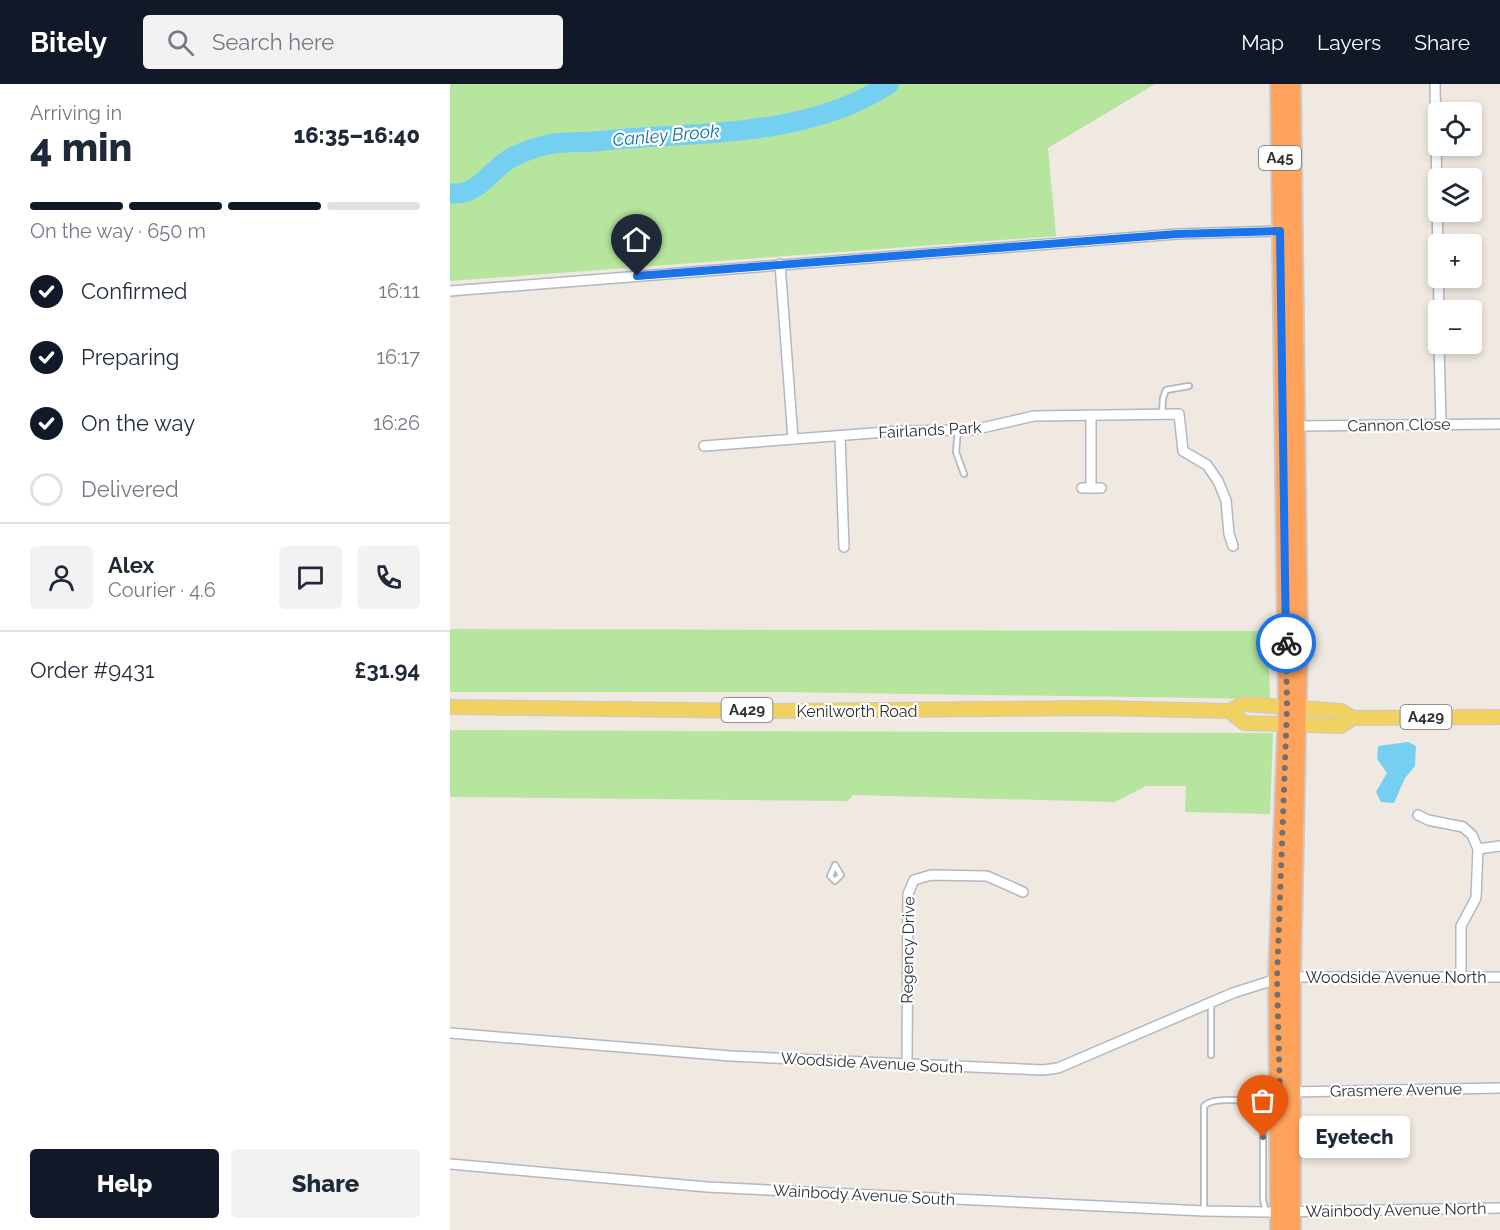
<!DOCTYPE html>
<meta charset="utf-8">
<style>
:root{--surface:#fff;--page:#f2f2f3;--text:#1f2937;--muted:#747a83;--line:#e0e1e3;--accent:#111827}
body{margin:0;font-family:Raleway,sans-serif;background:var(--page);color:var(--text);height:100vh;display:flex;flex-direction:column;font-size:22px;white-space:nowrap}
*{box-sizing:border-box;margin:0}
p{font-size:20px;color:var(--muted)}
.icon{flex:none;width:33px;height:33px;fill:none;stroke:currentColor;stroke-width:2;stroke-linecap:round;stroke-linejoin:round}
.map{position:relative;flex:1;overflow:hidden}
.side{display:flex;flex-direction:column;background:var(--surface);width:450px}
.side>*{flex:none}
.fabs{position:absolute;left:978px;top:18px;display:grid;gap:12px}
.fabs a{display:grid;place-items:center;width:54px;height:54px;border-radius:6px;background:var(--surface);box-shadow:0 3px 9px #0003;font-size:30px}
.pin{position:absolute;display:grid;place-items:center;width:51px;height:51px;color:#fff;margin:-62px -26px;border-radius:50% 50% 50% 0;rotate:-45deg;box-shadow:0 0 6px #0007}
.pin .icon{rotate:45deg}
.courier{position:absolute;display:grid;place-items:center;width:60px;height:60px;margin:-30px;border:4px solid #1a73e8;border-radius:50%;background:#fff;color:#222;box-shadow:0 2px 8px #0007}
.bubble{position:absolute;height:42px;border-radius:6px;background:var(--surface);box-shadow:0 3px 9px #0003;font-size:20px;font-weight:800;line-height:42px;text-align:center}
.headline em{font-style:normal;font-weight:800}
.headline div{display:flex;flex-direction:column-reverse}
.headline{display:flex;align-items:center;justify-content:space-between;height:102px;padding:0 30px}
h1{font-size:39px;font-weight:800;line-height:45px}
.bar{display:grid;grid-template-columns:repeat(4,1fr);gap:9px 6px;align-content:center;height:72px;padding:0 30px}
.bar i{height:8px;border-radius:4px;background:var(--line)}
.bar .current{background:var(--accent)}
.bar p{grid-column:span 4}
.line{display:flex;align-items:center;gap:15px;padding:0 30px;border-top:2px solid var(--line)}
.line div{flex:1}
.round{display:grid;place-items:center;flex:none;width:63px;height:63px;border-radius:6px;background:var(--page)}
ol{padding:0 30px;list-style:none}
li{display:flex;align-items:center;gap:18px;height:66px}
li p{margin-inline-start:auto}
li .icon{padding:6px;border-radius:50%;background:var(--accent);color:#fff;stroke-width:4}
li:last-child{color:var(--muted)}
li i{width:33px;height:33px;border:3px solid var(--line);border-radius:50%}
.action{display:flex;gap:12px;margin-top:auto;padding:12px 30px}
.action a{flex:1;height:69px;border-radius:6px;background:var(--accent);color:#fff;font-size:24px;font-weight:800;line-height:69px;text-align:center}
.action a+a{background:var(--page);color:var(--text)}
header{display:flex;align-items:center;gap:36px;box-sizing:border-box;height:84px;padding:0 30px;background:var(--accent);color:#fff}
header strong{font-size:28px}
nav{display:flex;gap:33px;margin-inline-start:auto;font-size:21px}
.search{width:420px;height:54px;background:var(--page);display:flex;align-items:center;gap:15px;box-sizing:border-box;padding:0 21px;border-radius:6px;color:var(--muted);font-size:22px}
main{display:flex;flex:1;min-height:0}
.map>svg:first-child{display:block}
</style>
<header>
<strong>Bitely</strong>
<div class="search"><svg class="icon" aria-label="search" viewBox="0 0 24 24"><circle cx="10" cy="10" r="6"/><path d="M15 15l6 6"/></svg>Search here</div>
<nav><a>Map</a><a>Layers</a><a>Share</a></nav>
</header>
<main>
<section class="side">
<div class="headline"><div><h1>4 min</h1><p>Arriving in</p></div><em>16:35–16:40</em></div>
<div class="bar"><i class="current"></i><i class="current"></i><i class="current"></i><i></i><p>On the way · 650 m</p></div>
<ol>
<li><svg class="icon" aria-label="check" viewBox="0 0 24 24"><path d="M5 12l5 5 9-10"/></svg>Confirmed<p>16:11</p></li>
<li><svg class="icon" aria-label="check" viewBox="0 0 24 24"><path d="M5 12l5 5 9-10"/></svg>Preparing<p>16:17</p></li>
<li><svg class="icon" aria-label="check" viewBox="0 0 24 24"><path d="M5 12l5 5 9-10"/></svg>On the way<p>16:26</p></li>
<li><i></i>Delivered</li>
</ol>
<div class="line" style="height:108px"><a class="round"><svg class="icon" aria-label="person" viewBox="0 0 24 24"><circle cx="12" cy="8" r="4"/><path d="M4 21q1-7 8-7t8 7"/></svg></a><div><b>Alex</b><p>Courier · 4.6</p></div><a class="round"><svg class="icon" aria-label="chat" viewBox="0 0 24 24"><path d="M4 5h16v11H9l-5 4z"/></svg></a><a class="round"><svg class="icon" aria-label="phone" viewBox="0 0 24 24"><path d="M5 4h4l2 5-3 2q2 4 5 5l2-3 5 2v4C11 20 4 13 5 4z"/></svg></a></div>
<div class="line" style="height:78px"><div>Order #9431</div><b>£31.94</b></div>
<div class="action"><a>Help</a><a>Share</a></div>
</section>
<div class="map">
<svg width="1050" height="1146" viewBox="0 0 1050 1146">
<rect width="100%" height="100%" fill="#efe9e1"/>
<!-- green -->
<g fill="#b6e59e">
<path d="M0,0H705L598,64L606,152L0,197Z"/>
<path d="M0,545L818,547L820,615L330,608H0Z"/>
<path d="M0,646L823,649L820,730L735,728L736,702H696L665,718L403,711L398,717L0,713Z"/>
</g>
<!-- water -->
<path fill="#75cff0" d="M958,658L966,662L965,682L955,694L944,719L931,718L926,708L937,689L927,675L928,662Z"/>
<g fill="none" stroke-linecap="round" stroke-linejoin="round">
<!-- river -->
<path stroke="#75cff0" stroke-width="20" d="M0,109C27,114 41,85 61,74C71,69 85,63 96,61C113,57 133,59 150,57C246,47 356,55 439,0"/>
<defs>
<g id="lane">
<path d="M712,330L713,314L716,306L739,302"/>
<path d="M508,346L506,368L514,390"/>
<path d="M385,781L391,791L385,797L380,792Z"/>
<path d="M761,918V971"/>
<path d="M754,1127V1022C763,1012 803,1016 814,1022"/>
<path d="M816,1128L813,1116V1026L823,1016"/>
</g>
<g id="street">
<path d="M985,0L989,226"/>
<path d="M330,180L343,355"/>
<path d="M0,207L727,150L830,147"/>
<path d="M989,260L991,341"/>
<path d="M641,331V404"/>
<path d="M847,342L1050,340"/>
<path d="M390,352L394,463"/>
<path d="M254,362L449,347L523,346L584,332L729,330L733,367L757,381L768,397L776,416L779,450L783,462"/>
<path d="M632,404H651"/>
<path d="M968,731L978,736L1013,743L1022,751L1028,765L1026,814L1011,842V893"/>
<path d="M1028,765L1050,762"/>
<path d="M842,893H1050"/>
<path d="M0,949L281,972L593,986L608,984L783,909L827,895"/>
<path d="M457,980L458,810L464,796L481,791L537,792L573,808"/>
<path d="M841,1008L1050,1004"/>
<path d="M0,1080L257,1103L754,1127L816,1128L1050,1124"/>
</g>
<g id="primary">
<path d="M0,623L322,627L650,624L779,627L793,620L891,627L903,634L1050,633"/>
<path d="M779,627L794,639L891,642L903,634"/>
</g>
<g id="highway">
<path d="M829,0L837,623L827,895L829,1146"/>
<path d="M842,1146V893L849,560L842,0"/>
</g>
</defs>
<!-- lane casing -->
<use href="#lane" stroke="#b4b7c1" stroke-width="8"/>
<!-- street casing -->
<use href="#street" stroke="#b4b7c1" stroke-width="12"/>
<!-- primary casing -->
<use href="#primary" stroke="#c9c9c9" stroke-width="16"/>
<!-- highway casing -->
<use href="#highway" stroke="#c9c9c9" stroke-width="20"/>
<!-- lane -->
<use href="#lane" stroke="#fff" stroke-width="4.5"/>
<!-- street -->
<use href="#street" stroke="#fff" stroke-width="9"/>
<!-- primary -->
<use href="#primary" stroke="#f2d163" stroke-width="14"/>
<!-- highway -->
<use href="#highway" stroke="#ffa35c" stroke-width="16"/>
</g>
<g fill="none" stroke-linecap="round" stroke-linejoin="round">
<!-- done -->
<path stroke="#726f6d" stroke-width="6" stroke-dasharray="0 10.8" d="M813,1053L814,1022L830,1012L827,895L837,623L836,559"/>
<!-- route -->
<path stroke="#1a73e8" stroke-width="8" d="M187,192L727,150L830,147L836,559"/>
</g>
<g text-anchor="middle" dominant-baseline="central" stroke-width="4.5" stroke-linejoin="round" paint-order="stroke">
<!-- shield labels -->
<g fill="#fff" stroke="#6d6d6d" stroke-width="1.5">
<rect x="809" y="62" width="42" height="24" rx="4.5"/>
<rect x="271.5" y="614" width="51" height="24" rx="4.5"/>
<rect x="950.5" y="621" width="51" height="24" rx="4.5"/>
</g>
<g font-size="15" font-weight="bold" fill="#2e2e2e">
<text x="830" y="74">A45</text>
<text x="297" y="626">A429</text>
<text x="976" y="633">A429</text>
</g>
<!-- street labels -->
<g font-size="16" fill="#2e2e2e" stroke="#fff">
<text transform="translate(949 341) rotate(-1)">Cannon Close</text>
<text transform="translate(480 346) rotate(-3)">Fairlands Park</text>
<text x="407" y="627">Kenilworth Road</text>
<text transform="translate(458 866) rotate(-89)">Regency Drive</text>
<text x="946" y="893">Woodside Avenue North</text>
<text transform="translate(422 979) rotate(3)">Woodside Avenue South</text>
<text transform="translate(946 1006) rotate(-1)">Grasmere Avenue</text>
<text transform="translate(414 1111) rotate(3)">Wainbody Avenue South</text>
<text transform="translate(946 1126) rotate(-1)">Wainbody Avenue North</text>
</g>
<!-- water labels -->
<g font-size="18" font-style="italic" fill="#0d6fa3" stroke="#fff">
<text transform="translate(216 51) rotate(-5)">Canley Brook</text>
</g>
</g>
</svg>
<div class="fabs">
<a><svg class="icon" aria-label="locate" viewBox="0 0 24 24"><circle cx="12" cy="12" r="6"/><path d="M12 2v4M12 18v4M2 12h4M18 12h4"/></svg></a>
<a><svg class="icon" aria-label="layers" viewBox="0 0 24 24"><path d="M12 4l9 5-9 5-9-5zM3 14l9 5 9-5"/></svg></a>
<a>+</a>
<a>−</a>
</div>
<div class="pin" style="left:813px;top:1053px;background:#ea580c"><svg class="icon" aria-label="bag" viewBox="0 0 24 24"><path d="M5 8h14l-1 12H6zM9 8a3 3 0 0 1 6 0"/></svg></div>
<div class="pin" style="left:187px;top:192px;background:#1f2937"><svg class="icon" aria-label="home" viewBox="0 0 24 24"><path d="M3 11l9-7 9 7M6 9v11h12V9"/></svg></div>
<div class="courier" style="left:836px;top:559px"><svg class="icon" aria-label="bike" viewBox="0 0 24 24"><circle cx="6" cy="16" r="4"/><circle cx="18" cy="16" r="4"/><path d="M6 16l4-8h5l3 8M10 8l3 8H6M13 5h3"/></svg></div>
<div class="bubble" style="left:849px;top:1032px;width:111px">Eyetech</div>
</div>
</main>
